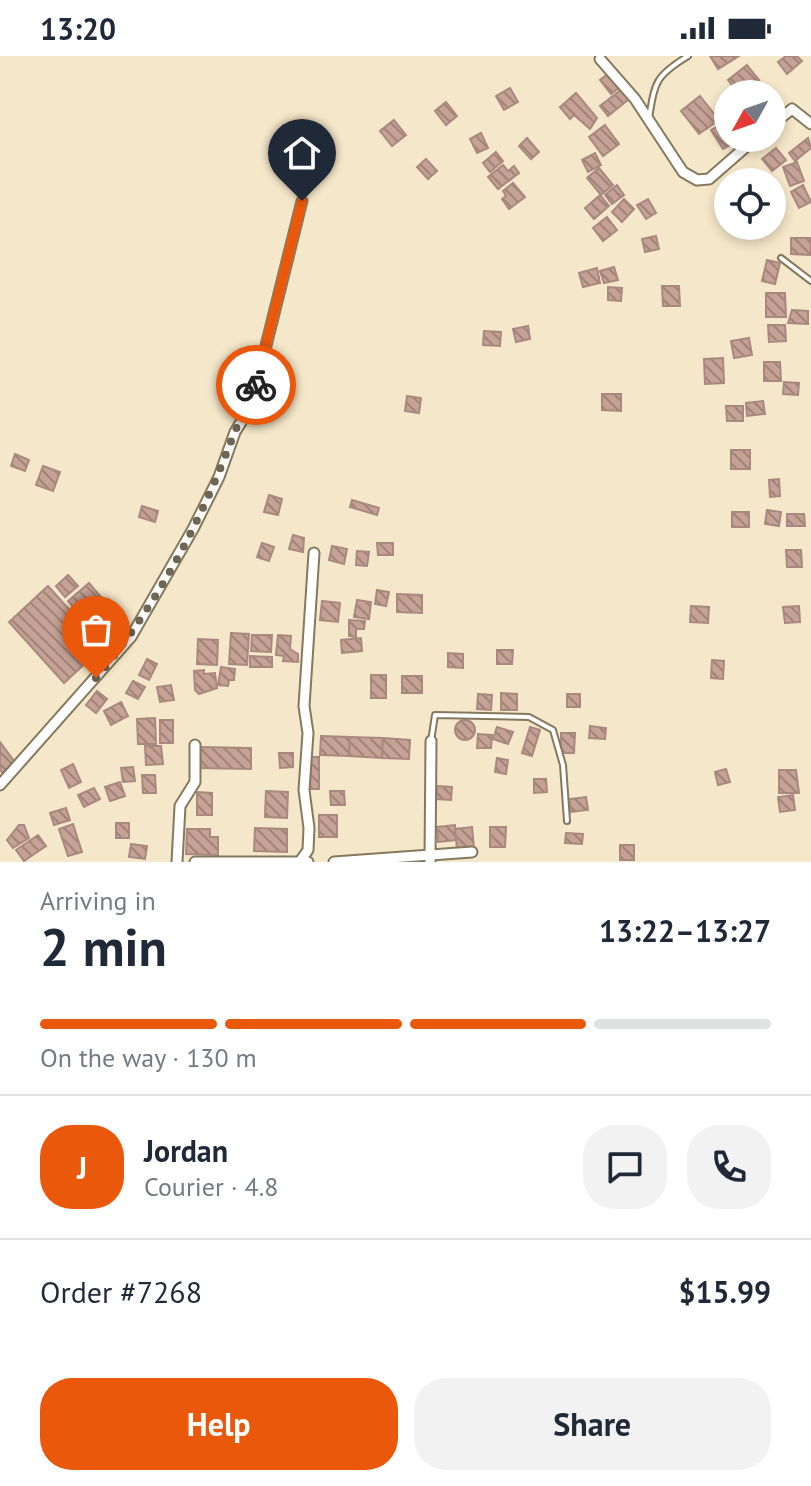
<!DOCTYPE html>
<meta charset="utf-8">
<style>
:root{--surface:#fff;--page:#f2f2f3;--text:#1f2937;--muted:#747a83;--line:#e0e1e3;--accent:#ea580c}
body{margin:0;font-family:"PT Sans",sans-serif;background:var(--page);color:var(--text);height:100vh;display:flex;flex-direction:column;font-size:30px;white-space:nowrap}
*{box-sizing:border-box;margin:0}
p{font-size:26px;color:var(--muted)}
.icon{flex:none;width:44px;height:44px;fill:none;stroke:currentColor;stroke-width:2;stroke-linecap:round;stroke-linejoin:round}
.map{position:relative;height:806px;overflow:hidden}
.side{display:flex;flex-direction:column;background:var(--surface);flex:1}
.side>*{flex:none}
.needle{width:52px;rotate:230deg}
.controls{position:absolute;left:714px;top:24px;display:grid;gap:16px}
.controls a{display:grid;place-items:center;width:72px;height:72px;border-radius:50%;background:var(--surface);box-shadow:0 4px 12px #0003;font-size:40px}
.pin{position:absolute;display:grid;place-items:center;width:68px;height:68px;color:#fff;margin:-82px -34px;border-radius:50% 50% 50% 0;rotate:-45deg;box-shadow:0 0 8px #0007}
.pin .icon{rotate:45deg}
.courier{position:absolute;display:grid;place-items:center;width:80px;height:80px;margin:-40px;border:6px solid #ea580c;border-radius:50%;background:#fff;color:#222;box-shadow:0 2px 10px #0007}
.summary em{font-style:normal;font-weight:800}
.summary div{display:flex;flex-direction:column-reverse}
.summary{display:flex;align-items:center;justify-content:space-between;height:136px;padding:0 40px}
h1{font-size:52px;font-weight:800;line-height:60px}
.bar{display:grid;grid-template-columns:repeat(4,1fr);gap:12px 8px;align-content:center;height:96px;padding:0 40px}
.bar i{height:10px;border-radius:6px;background:var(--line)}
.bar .active{background:var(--accent)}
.bar p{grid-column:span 4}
.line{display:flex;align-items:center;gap:20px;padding:0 40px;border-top:2px solid var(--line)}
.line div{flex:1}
.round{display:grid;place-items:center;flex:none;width:84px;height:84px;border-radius:32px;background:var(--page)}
.action{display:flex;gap:16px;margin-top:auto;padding:16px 40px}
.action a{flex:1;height:92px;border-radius:32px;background:var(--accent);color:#fff;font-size:32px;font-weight:800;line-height:92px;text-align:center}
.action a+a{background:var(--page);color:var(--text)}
.status{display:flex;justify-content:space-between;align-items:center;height:56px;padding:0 40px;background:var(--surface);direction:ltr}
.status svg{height:22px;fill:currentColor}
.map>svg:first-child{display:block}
</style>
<div class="status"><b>13:20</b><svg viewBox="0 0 49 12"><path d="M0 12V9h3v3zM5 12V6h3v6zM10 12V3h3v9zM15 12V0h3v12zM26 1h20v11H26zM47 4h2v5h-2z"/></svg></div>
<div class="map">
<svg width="811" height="806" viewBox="0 0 811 806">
<defs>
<pattern id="building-back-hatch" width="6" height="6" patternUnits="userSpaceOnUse" patternTransform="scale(2)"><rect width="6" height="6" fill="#c6a195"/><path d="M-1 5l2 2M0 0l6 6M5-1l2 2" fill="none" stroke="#a18378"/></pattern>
</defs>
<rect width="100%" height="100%" fill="#f5e7c9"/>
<!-- building -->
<g fill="url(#building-back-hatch)" stroke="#a9897f" stroke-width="2">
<path d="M710,0H739L718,13Z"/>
<path d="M786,0H797L802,5L787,18L778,6Z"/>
<path d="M747,9L759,24L738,38L728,24Z"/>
<path d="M609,17L620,31L611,38L600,24Z"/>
<path d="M510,32L518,46L504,54L496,40Z"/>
<path d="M622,33L629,43L608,60L600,50Z"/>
<path d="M576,37L597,62L590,73L574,59L570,63L560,51Z"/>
<path d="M700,40L719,64L699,78L681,55Z"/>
<path d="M446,46L457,60L446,69L435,55Z"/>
<path d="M394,64L406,79L392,90L380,75Z"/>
<path d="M725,66L728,82L737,85L723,93L711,74Z"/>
<path d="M605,69L619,88L603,100L589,81Z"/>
<path d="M481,77L488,92L477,97L470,83Z"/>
<path d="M527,82L539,96L531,103L519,90Z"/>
<path d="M808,82L811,92L795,105L789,97Z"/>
<path d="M776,92L786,104L772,115L762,103Z"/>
<path d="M496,96L503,105L490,116L483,107Z"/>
<path d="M595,97L601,109L588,116L582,104Z"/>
<path d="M426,103L437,115L428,123L417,111Z"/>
<path d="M797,106L804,125L790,130L783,111Z"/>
<path d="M503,109L508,115L514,110L519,117L498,133L488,121Z"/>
<path d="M599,112L613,129L601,139L587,122Z"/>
<path d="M513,127L525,141L509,153L502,143L506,140L503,135Z"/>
<path d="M617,129L624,139L612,148L605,139Z"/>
<path d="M803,129L811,146L799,152L791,136Z"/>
<path d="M600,139L609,150L594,163L585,152Z"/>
<path d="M624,143L634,153L622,166L612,156Z"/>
<path d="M648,143L656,157L646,163L637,149Z"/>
<path d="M607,161L617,174L603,185L593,172Z"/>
<path d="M656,180L659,193L645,196L642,183Z"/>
<path d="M791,182H811V199L791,198Z"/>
<path d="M767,204L780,207L775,228L762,225Z"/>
<path d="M614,211L618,224L604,227L600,215Z"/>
<path d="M597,212L600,227L583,231L579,217Z"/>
<path d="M662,230H679L680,250H663Z"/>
<path d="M608,231L622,232L621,245L608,244Z"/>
<path d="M766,237H785L786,261H766Z"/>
<path d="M792,254L808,255V268L788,267Z"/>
<path d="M768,269H785L786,285L769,286Z"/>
<path d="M528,270L530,283L516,286L513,273Z"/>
<path d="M484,275L501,276L500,290L483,289Z"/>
<path d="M749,282L752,299L734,302L731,285Z"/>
<path d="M723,302L724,327L705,328L704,303Z"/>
<path d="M764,306H780L781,325H764Z"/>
<path d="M784,326L799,327L798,339L783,338Z"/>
<path d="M602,338H621V355L602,354Z"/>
<path d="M407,340L421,342L419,357L405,355Z"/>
<path d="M763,345L765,358L747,360L746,347Z"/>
<path d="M726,350H743V365H727Z"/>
<rect x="731" y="394" width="19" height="19"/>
<path d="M15,398L29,404L25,415L11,410Z"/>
<path d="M43,410L60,416L53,435L36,429Z"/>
<path d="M779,423L780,440L770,441L769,424Z"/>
<path d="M269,439L282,443L278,459L264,456Z"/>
<path d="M352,444L379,452L377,459L350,451Z"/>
<path d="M142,450L158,455L155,466L139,461Z"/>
<path d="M767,454L781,456L779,470L765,468Z"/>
<rect x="732" y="456" width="17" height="15"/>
<path d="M787,458H804L805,470H787Z"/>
<path d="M293,479L304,482L303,496L289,493Z"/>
<path d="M262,487L274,491L269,505L257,501Z"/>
<path d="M377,487H393V499H378Z"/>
<path d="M332,490L347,493L344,508L329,504Z"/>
<path d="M786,494H801L802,511H787Z"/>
<path d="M357,495L369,496L367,510L356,509Z"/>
<path d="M68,519L78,530L65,541L56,530Z"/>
<path d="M89,527L123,567L102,584L68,545Z"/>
<path d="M48,530L103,591L64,627L9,566Z"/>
<path d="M377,534L389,536L386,550L375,548Z"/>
<path d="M397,538L422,539V557L397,556Z"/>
<path d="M357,544L371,546L369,563L354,561Z"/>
<path d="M322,545L340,547L338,566L320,564Z"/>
<path d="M691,550L709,551L708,567L690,566Z"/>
<path d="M799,550L800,566L785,567L783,551Z"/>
<path d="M349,564L365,565L364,573H356V581L349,580Z"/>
<path d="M231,577L249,578L247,609L229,608Z"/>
<path d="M252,579H272L271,596L251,595Z"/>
<path d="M278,579L291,580L290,593L298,598V606L283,605L284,600L276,599Z"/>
<path d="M361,582L362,595L342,597L341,584Z"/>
<path d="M198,583L218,584L217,609L197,608Z"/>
<path d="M497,594H513L512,608H497Z"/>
<path d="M448,597L463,598V612L448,611Z"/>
<path d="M250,600L272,601V611H250Z"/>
<path d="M147,603L157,608L149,624L139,619Z"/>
<path d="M712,604L724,605L723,623L711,622Z"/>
<path d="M221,611L235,613L234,624H229L228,630L218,629Z"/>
<path d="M204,614V618L215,617L217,632L199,638L195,634L194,615Z"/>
<rect x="371" y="619" width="15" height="23"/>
<rect x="402" y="620" width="20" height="17"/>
<path d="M133,625L145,631L138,643L126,637Z"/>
<path d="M171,629L174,644L160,646L157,631Z"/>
<path d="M97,635L107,643L96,657L86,649Z"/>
<path d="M501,637L517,638V654H501Z"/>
<path d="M478,638L492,639L491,654L477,653Z"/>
<rect x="567" y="638" width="13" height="13"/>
<path d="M121,646L128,660L111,669L104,655Z"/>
<path d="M155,662L156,688H138L137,663Z"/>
<circle cx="465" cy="674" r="10"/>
<rect x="160" y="664" width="13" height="23"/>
<path d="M590,670L606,672L605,683L589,682Z"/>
<path d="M497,671L513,676L508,688L493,683Z"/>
<path d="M530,671L540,674L532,700L522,697Z"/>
<path d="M561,677H575L574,697H561Z"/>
<path d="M478,678L492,679L491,692H477Z"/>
<path d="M321,680L350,681L349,700L320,699Z"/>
<path d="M350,681L383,682L382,702L349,700Z"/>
<path d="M383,682L410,684L409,703L382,702Z"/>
<path d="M0,686L17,709L4,719L0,714Z"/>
<path d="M145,690H161L163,708L146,709Z"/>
<path d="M199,691L251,692V713L199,712Z"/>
<path d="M279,697H293V711L280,712Z"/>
<rect x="307" y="701" width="12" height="32"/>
<path d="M497,702L508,704L506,718L495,716Z"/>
<path d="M73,708L81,726L69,732L61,714Z"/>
<path d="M133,711L135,725L123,726L121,712Z"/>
<path d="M726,713L730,726L718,729L715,716Z"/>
<path d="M779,714H796L799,737H779Z"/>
<path d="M142,719H155L156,737H143Z"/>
<path d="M534,723H546L547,736L534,737Z"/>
<path d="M120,726L125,740L110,745L105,731Z"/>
<path d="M437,730L452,731L451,744L436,743Z"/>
<path d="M94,732L100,743L84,751L78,739Z"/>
<path d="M266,735L288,736L287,762L265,761Z"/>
<path d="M330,735H344L345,749H331Z"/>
<path d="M197,736L212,737V759H197Z"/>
<path d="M793,739L795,754L780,756L778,741Z"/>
<path d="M586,741L588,754L571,756L569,743Z"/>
<path d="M66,752L70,764L54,769L50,757Z"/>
<rect x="319" y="759" width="18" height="22"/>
<rect x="116" y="767" width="13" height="15"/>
<path d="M73,768L82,796L68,800L59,773Z"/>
<path d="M19,769H24L29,782L13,792L7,784Z"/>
<path d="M455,769L456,784L438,786L437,771Z"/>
<path d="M472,771L474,792L457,793L455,773Z"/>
<path d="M490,771H506L505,791H490Z"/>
<path d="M255,772L287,773V796L254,795Z"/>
<path d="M187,773H210V781H218V799L186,798Z"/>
<path d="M566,777L583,778L582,788L565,787Z"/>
<path d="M38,779L46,790L24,805L16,794Z"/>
<path d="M131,788L147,790L145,803L129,801Z"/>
<rect x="620" y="789" width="14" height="15"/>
</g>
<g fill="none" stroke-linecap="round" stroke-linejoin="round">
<defs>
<g id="service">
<path d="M649,62C655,26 655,20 688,0"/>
<path d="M781,202L811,225"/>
<path d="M431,685L435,659L529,661L553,674L563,709L567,765"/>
</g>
<g id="minor">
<path d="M600,3L635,43L683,116L697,124L709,123L756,82"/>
<path d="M772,69L792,53L811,68"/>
<path d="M0,729L131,581L193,473L219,421L235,376L251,350L302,145"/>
<path d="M301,804L308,794L309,772L304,734L308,677L304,650L314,497"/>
<path d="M177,806L180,750L195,726V689"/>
<path d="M195,806H308"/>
<path d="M334,806L472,796"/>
<path d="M430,806L431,685"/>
</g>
</defs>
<!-- service casing -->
<use href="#service" stroke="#85795d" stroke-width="8"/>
<!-- minor casing -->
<use href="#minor" stroke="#85795d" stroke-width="13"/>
<!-- service -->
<use href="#service" stroke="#fff" stroke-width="4"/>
<!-- minor -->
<use href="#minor" stroke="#fff" stroke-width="9"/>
</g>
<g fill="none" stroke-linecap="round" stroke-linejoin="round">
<!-- done -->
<path stroke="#6e6654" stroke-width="8" stroke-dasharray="0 14.4" d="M96,622C156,551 201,466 233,380C240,362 251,348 256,329"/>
<!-- route -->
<path stroke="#ea580c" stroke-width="10" d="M256,329L302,145"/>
</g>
</svg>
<div class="controls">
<a><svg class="needle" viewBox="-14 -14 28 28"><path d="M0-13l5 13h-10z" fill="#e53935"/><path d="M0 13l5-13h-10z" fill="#747a83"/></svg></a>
<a><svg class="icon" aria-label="locate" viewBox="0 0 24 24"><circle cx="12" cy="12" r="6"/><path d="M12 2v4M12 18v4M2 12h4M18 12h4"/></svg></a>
</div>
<div class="pin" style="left:96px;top:622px;background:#ea580c"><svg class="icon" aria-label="bag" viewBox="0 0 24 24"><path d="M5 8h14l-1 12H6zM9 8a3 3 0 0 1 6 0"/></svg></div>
<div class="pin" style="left:302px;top:145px;background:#1f2937"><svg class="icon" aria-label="home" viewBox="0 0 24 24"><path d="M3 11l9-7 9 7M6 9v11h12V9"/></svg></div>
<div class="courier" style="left:256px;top:329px"><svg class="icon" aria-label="bike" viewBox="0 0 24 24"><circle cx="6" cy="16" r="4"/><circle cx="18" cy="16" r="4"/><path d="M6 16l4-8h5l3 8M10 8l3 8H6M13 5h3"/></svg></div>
</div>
<section class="side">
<div class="summary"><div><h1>2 min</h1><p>Arriving in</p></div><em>13:22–13:27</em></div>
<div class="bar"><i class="active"></i><i class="active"></i><i class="active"></i><i></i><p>On the way · 130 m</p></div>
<div class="line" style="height:144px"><b class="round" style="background:var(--accent);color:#fff">J</b><div><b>Jordan</b><p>Courier · 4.8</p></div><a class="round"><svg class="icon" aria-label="chat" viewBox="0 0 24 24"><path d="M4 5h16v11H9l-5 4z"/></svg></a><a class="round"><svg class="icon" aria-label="phone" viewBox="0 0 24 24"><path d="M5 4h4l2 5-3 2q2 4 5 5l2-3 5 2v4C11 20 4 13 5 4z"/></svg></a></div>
<div class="line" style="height:104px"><div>Order #7268</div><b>$15.99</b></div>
<div class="action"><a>Help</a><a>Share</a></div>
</section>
